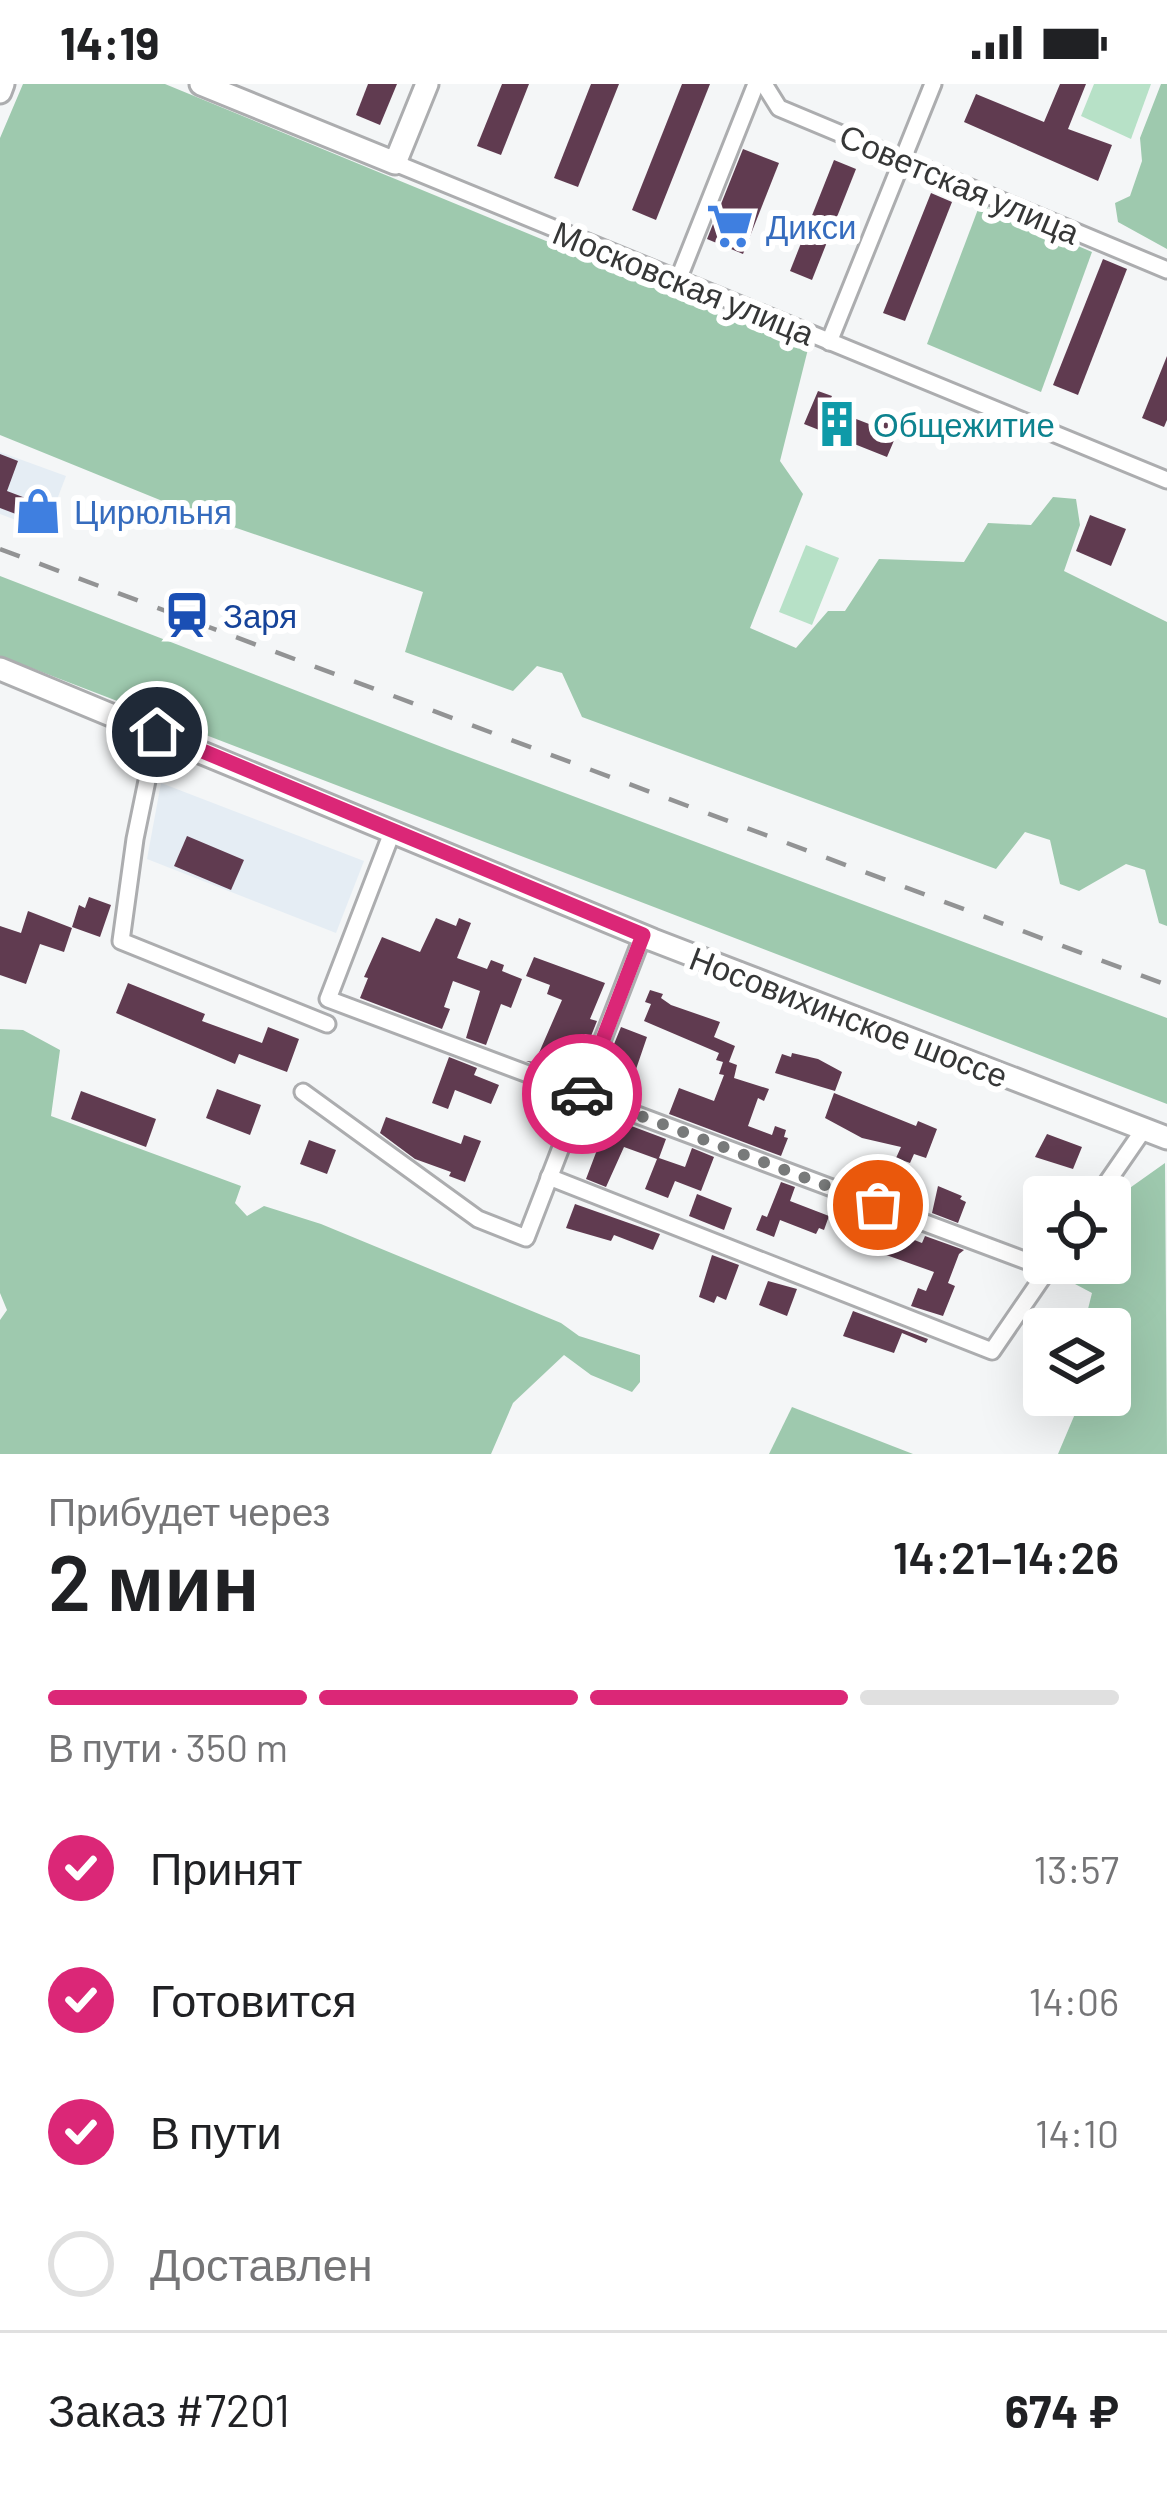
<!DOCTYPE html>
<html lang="ru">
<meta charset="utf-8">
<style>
:root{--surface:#fff;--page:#f6f6f6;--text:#202124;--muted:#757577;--line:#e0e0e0;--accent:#db2777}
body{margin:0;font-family:Barlow,sans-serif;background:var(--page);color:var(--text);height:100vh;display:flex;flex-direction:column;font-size:45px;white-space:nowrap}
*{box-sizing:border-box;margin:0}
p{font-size:39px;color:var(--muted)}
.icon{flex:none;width:66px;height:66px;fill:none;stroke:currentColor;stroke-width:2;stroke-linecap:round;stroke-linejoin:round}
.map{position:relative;height:1370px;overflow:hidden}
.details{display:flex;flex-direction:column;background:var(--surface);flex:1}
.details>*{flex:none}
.tools{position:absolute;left:1023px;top:1092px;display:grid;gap:24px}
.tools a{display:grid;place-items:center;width:108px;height:108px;border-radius:12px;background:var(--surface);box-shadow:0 12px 48px #0002;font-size:60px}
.pin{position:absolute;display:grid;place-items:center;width:102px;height:102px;color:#fff;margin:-51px;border:6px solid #fff;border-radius:50%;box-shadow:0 3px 12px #0007}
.courier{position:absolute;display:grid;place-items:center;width:120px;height:120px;margin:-60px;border:9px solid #db2777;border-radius:50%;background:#fff;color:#222;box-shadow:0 3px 15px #0007}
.headline em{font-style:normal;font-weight:600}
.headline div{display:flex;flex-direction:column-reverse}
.headline{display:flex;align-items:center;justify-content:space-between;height:204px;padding:0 48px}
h1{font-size:78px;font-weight:600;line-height:90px}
.bar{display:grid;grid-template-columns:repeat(4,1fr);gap:18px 12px;align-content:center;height:144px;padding:0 48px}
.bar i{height:15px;border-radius:9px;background:var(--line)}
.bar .current{background:var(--accent)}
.bar p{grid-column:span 4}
.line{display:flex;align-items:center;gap:30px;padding:0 48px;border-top:3px solid var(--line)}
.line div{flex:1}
ol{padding:0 48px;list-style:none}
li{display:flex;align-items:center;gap:36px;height:132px}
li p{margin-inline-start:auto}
li .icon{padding:12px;border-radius:50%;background:var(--accent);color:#fff;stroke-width:4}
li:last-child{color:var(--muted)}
li i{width:66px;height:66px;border:6px solid var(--line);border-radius:50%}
.status{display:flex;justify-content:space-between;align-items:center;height:84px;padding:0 60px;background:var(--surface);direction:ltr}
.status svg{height:33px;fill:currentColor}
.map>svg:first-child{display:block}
</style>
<div class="status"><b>14:19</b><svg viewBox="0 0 49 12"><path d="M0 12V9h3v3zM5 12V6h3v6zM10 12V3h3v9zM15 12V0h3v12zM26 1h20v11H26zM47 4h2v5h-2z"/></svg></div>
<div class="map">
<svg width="1167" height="1370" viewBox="0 0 1167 1370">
<rect width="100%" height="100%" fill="#f4f6f7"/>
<!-- built -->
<g fill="#e5edf4">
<path d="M0,368L66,392L45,447L0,430Z"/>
<path d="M161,699L364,777L336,849L147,775Z"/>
</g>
<!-- green -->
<g fill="#b7e1c7">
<path d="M1094,0H1151L1131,55L1081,32Z"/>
<path d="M806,461L839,474L812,541L779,528Z"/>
</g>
<!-- forest -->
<g fill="#9ec9ae">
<path d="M23,0H165L808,265L780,377L803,410L750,544L796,564L828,527H845L879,475L964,478L988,439L1031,441L1053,413L1076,415L1080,441L1064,487L1167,538V842L1159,839L1145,786L1126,780L1079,807L1060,800L1050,756L1025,748L996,785L582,633L562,589L537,582L513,607L405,568L423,508L187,427L0,351V54Z"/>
<path d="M1161,0H1167V165L1118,138L1115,119L1130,112L1142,77L1140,54Z"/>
<path d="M980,120L1092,168L1041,308L927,260Z"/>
<path d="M0,492L447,665L1167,934V1020L0,572Z"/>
<path d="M0,945L23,946L60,966L51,1032L241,1102L235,1119L247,1132L264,1122L321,1140L561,1239L579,1252L640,1271V1298L632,1308L591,1291L564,1271L513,1319L491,1370H0V1236L7,1226L0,1209Z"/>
<path d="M1165,1079L1167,1370H1058L1083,1311H1110V1245H1083L1092,1209L1075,1200L1083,1179H1110V1118Z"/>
<path d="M792,1323L913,1370H769Z"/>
</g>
<!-- building -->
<g fill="#603b50">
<path d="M368,0H397L380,41L356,31Z"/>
<path d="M502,0H529L501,71L477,62Z"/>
<path d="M591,0H619L578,103L554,94Z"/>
<path d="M682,0H710L656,136L632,126Z"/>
<path d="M1060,0H1086L1068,45L1112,61L1098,97L964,38L976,10L1044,38Z"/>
<path d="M743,65L779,79L743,170L707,155Z"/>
<path d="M834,76L856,85L812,196L790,187Z"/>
<path d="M931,109L952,118L905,237L883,229Z"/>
<path d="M1103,175L1127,185L1078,311L1053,301Z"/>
<path d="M1167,272V336L1164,343L1142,334Z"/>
<path d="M818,307L832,312L827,323L838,328L882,345L886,334L901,340L887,373L804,340Z"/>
<path d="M0,370L18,377L7,407L44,421L47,427L42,440L0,424Z"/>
<path d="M1090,431L1126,445L1111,482L1076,467Z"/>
<path d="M187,752L244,776L231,806L174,782Z"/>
<path d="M89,813L111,821L100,853L72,843L79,821L85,824Z"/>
<path d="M28,827L72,844L64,868L40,860L26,900L0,891V842L21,849Z"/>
<path d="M436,834L456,842L459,834L471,839L457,874L487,885L491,876L504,881L502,887L522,895L511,924L501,920L486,961L466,954L480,907L453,897L444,923L450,925L442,945L360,914L368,894L364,893L382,853L420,868Z"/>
<path d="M534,873L605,899L590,935L597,937L591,952L585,950L581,955L564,991L526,977L535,978L562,916L547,910L550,901L526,892Z"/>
<path d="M128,899L205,930L202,937L262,959L268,943L299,955L287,988L239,970L235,980L116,929Z"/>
<path d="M650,906L663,910L661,914L671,921L720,938L714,953L735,962L729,978L737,981L734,994L769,1005L764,1017L758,1014L748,1042L772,1051L775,1042L786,1046L784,1053L788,1054L781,1072L669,1030L679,1004L714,1017L724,991L719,990L723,978L716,976L719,969L644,937L651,920L645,918Z"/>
<path d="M621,943L647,953L633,994L629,993L621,1012L604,1006L610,989L603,987Z"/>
<path d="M792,969L818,975L842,988L835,1007L775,989L782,970L791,973Z"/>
<path d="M449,973L477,984L474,991L499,1001L491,1020L455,1006L448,1025L432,1019Z"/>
<path d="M217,1005L261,1021L250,1051L206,1034Z"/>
<path d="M81,1007L156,1035L146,1063L71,1035Z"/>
<path d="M834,1009L916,1042L918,1037L937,1045L926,1074L914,1070L910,1079L896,1074L901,1063L862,1054L825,1034Z"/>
<path d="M386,1033L461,1060L464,1051L481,1057L465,1098L449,1092L451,1088L415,1075L380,1049Z"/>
<path d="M618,1037L666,1055L659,1074L685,1083L692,1064L714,1073L701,1107L675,1097L668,1114L645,1105L657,1075L624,1063L606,1103L586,1095L600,1058L587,1052L591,1042L601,1047L605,1038L616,1042Z"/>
<path d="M1047,1050L1082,1063L1073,1085L1035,1073Z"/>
<path d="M309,1056L336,1066L327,1090L300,1080Z"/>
<path d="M781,1098L795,1103L790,1117L829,1132L824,1146L819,1144L816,1150L780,1136L774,1153L756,1146L762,1131L767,1133Z"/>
<path d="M938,1102L962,1112L960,1115L966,1118L958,1139L932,1129Z"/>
<path d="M697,1110L732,1124L724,1146L689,1132Z"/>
<path d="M575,1120L660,1150L653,1166L614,1151L611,1157L566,1144Z"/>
<path d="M884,1144L922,1159L925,1152L964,1166L959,1170L948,1199L955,1202L943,1232L911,1222L918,1204L926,1207L934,1188L875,1167Z"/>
<path d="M712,1171L739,1181L726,1216L717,1212L714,1219L699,1213Z"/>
<path d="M768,1197L797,1205L787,1232L759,1221Z"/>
<path d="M853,1227L928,1255L926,1259L902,1249L894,1269L843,1252Z"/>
</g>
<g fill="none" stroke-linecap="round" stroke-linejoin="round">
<defs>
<g id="street">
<path d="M764,0L779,24L1167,186"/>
<path d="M395,79L1167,396"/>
<path d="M678,196L756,0"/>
<path d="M829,258L933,0"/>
<path d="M157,648L135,755L121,857L327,940"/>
<path d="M393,746L328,915L1048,1185"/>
<path d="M303,1008L478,1135L526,1154L643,851"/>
<path d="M549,1093L992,1267L1051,1181"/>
<path d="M1097,1113L1144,1045"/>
</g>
<g id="secondary">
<path d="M201,0L395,79L427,0"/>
<path d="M0,8L3,0"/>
<path d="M0,585L653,856L1167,1054"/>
</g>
</defs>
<!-- street casing -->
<use href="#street" stroke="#acadaf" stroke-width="21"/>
<!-- secondary casing -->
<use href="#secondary" stroke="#acadaf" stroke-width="27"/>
<!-- street -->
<use href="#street" stroke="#fff" stroke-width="15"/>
<!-- secondary -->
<use href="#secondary" stroke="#fff" stroke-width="21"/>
<!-- rail -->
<path stroke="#929394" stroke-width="4.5" stroke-dasharray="21 21" stroke-linecap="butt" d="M0,465L1167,901"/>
</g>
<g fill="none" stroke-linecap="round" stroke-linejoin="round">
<!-- done -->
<path stroke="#787a7a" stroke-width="12" stroke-dasharray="0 21.6" d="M582,1010L878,1121"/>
<!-- route -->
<path stroke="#db2777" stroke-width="15" d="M157,648L643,851L582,1010"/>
</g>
<!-- icons -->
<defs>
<symbol id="supermarket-bare" viewBox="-9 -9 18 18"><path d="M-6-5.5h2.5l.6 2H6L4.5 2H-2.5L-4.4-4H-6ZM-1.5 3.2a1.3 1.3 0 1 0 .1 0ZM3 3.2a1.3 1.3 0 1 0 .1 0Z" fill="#3f7fe0" stroke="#fff" stroke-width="2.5" paint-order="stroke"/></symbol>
<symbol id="building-bare" viewBox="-9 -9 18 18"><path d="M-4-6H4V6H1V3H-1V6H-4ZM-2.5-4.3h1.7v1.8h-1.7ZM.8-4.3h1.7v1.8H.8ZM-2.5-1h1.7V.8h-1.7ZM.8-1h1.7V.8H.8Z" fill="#0f9aa8" stroke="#fff" stroke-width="2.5" paint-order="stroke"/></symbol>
<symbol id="shop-bare" viewBox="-9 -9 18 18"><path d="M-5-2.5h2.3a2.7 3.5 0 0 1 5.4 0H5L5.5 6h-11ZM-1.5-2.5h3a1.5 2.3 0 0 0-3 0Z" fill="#3f7fe0" stroke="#fff" stroke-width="2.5" paint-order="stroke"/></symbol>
<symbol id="station-bare" viewBox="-9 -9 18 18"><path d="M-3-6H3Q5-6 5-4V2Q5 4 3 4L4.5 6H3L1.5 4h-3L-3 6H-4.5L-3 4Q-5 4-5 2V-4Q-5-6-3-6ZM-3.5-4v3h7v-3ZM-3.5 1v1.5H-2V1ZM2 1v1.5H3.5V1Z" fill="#1a4fb4" stroke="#fff" stroke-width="2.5" paint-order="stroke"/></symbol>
</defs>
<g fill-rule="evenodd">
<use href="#supermarket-bare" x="697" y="109" width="66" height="66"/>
<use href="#building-bare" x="804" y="307" width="66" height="66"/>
<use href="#shop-bare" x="5" y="394" width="66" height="66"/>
<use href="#station-bare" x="154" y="498" width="66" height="66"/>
</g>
<g text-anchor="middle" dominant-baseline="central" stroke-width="12" stroke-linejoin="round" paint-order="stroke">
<!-- street labels -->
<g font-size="33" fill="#363737" stroke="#fff">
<text transform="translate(960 99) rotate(23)">Советская улица</text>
<text transform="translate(684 198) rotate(22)">Московская улица</text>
<text transform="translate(849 932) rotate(21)">Носовихинское шоссе</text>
</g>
<!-- shop labels -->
<g font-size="33" fill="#366cbe" stroke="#fff" text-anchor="start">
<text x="766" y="142">Дикси</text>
<text x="74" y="427">Цирюльня</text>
</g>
<!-- culture labels -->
<g font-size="33" fill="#0d838f" stroke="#fff" text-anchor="start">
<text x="873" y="340">Общежитие</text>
</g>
<!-- transit labels -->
<g font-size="33" fill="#164399" stroke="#fff" text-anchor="start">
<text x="223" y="531">Заря</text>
</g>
</g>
</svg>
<div class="tools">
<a><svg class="icon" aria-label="locate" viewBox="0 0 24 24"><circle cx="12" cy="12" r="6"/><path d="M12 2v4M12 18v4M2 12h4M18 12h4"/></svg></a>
<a><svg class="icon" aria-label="layers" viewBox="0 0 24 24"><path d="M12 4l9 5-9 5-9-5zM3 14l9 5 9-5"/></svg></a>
</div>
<div class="pin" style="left:878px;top:1121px;background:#ea580c"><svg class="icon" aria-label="bag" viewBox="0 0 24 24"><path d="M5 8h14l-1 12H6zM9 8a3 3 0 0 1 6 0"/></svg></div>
<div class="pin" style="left:157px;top:648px;background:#1f2937"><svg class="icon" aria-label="home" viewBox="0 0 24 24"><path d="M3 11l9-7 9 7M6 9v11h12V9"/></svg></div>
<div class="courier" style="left:582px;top:1010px"><svg class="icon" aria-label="car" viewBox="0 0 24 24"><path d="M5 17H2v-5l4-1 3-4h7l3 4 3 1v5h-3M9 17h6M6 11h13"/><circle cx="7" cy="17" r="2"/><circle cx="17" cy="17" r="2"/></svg></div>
</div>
<section class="details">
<div class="headline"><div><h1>2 мин</h1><p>Прибудет через</p></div><em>14:21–14:26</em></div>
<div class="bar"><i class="current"></i><i class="current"></i><i class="current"></i><i></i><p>В пути · 350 m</p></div>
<ol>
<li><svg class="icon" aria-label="check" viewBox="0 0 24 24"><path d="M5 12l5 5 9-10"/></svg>Принят<p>13:57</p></li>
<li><svg class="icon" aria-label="check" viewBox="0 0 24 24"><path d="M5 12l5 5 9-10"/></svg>Готовится<p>14:06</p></li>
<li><svg class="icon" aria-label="check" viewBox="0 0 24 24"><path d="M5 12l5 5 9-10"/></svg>В пути<p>14:10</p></li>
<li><i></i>Доставлен</li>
</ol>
<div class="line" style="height:156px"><div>Заказ #7201</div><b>674 ₽</b></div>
</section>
